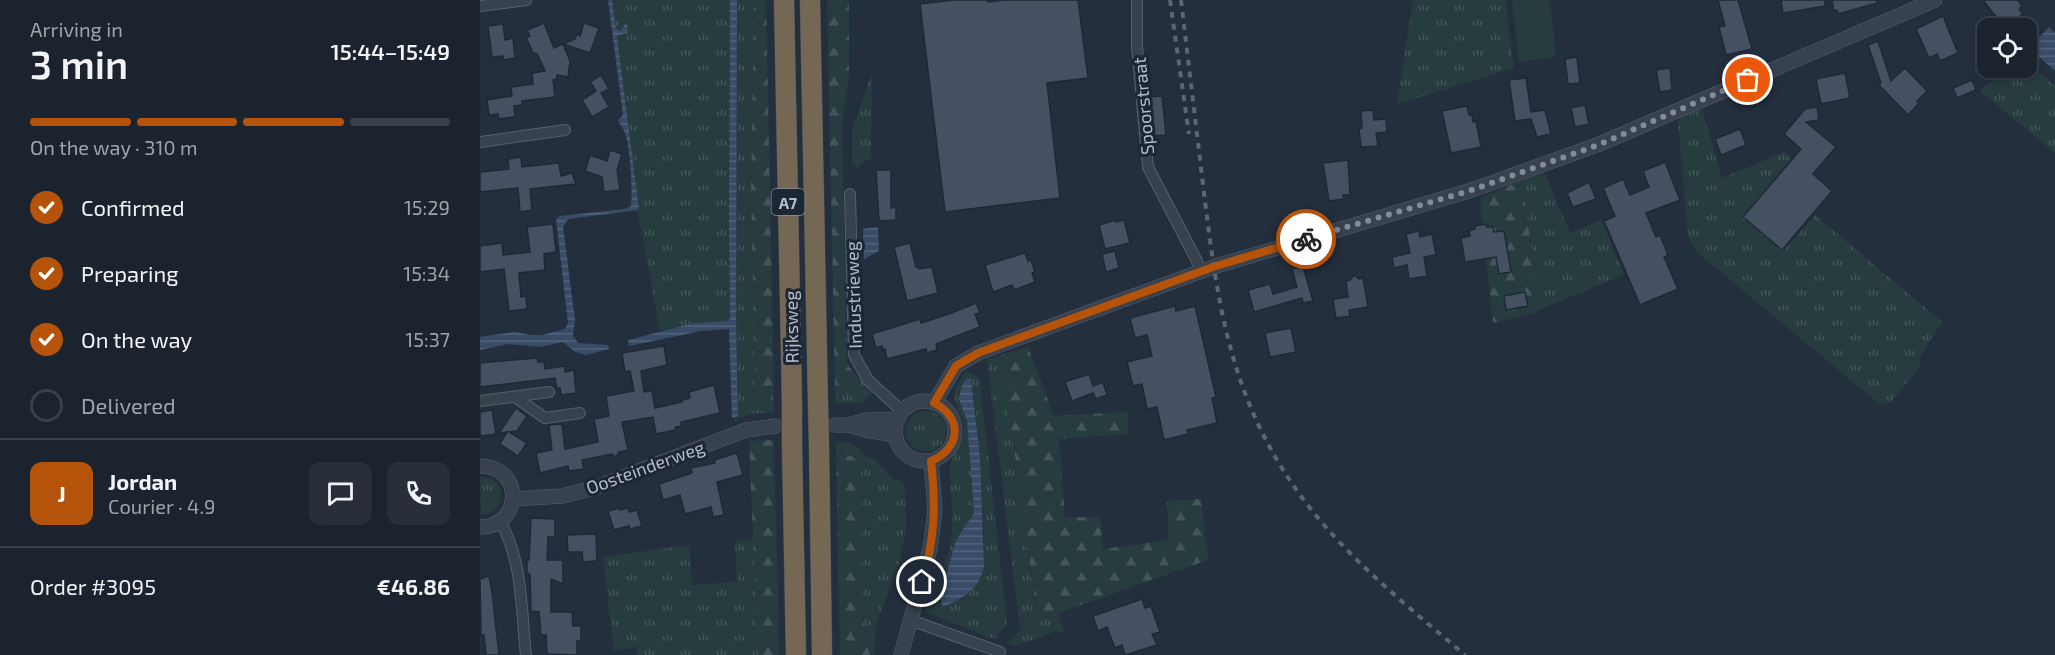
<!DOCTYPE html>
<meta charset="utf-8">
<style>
:root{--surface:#1b232e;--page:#282f3a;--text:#f1f3f6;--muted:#a0a4aa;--line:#39404a;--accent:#b45309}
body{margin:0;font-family:"Exo 2",sans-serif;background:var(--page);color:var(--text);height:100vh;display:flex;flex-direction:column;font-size:22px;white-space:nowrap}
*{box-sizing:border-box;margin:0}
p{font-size:20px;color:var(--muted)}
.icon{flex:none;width:33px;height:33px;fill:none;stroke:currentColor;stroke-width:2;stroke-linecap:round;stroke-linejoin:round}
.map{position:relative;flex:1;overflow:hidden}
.drawer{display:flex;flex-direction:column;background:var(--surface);width:480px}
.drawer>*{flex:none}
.controls{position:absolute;left:1497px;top:18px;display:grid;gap:12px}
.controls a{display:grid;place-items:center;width:60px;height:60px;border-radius:12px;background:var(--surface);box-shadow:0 3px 9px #0003,0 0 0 2px var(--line);font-size:30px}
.pin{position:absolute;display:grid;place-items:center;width:51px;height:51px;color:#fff;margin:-26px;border:3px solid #fff;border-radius:50%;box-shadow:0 2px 6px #0007}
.courier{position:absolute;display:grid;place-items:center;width:60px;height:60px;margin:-30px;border:4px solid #b45309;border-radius:50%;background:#fff;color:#222;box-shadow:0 2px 8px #0007}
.headline em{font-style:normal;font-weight:600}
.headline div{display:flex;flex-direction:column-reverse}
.headline{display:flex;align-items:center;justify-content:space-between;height:102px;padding:0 30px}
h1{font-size:39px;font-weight:600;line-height:45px}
.bar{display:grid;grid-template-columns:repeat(4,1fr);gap:9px 6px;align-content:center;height:72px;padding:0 30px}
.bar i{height:8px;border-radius:4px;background:var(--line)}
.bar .on{background:var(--accent)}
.bar p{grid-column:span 4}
.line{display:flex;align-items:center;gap:15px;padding:0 30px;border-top:2px solid var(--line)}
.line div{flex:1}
.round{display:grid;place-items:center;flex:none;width:63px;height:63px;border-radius:12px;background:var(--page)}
ol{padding:0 30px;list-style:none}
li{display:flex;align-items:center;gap:18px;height:66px}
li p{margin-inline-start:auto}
li .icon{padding:6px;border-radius:50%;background:var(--accent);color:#fff;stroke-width:4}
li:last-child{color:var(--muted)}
li i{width:33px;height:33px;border:3px solid var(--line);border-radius:50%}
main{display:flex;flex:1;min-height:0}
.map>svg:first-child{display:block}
</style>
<main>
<section class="drawer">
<div class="headline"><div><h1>3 min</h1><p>Arriving in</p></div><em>15:44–15:49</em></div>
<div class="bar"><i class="on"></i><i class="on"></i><i class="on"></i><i></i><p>On the way · 310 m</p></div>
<ol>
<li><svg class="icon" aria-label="check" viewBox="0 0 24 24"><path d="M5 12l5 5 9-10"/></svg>Confirmed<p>15:29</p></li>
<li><svg class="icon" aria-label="check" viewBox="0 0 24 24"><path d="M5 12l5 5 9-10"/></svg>Preparing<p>15:34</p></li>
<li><svg class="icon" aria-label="check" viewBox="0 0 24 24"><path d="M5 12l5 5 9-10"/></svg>On the way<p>15:37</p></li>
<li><i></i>Delivered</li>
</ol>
<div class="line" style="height:108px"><b class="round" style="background:var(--accent);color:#fff">J</b><div><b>Jordan</b><p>Courier · 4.9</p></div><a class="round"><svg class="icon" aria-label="chat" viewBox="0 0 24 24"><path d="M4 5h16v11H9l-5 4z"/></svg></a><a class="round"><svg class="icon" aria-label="phone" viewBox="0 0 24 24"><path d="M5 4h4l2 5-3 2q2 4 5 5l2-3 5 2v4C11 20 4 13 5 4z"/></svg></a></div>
<div class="line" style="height:78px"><div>Order #3095</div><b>€46.86</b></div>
</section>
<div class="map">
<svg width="1575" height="655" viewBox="0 0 1575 655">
<defs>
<pattern id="grass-tufts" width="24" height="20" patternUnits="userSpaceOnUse" patternTransform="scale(1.5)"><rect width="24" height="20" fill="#263c3f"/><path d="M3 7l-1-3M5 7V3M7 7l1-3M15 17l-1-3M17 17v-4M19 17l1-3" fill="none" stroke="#435659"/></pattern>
<pattern id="forest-firs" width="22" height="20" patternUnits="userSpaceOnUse" patternTransform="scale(1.5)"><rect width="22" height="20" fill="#263c3f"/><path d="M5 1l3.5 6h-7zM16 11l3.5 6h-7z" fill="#435659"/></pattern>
<pattern id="water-rules" width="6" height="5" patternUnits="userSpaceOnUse" patternTransform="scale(1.5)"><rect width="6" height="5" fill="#394c67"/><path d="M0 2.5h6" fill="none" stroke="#53647b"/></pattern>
</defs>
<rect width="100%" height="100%" fill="#242f3e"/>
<!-- grass -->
<g fill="url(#grass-tufts)" fill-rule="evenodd">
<path d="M131,0H250L249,223L250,319L248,321L214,323L180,331L158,213Z"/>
<path d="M257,0H274L271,190L275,390L294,391V412L268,414L254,423V417L258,415L256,319Z"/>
<path d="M933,0H1025L1034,68L917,104Z"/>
<path d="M1547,63L1575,86V153L1500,91L1528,68H1546Z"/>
<path d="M392,73L391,158L379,165L378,169L372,164V130Z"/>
<path d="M1222,109L1242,178L1304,152L1313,160L1265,217L1304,250L1335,215L1462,322L1439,358L1440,366L1412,401L1407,404L1397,402L1218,253L1208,237L1198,118Z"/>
<path d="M1064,172L1090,233L1121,220L1144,275L1060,309L1042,180Z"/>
<path d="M521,355L556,611L563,617L578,613L585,634L576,631L536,646L527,643L540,631V627L507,359Z"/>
<path d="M485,371L499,377L527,621L526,625L514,639L445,612C450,593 459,577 466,560C477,531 470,496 470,467C472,454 483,446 484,432C486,416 470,404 476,387C479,382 483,376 485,371ZM494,393L504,531L503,573L494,587L483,599L461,605V595L476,540L494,513L487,420Z"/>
<path d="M377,376L392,394L381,403L355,404V390L365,388Z"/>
<circle cx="446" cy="431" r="20"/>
<path d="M355,443H369L378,447L386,457L394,459L414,480H420L425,485L426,526L420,560L396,624L394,655H391L382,611L381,461L356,450Z"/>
<path d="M0,477C27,477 29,512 1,515Z"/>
<path d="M274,539L278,655H157L156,647L134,651L123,557L209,545L212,585L257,582L255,541Z"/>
</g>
<!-- forest -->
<g fill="url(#forest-firs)">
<path d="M274,0H286L294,391L275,390L271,190Z"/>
<path d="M347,0H369V73L362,126L367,362L369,367L377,376L365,388L355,390Z"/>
<path d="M1042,180L1060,309L1057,312L1013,323L1000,198Z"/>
<path d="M548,347L574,416L647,412L649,434L579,439L585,517H620L623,549L689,540L687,501L721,499L728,560L578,613L563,617L557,614L521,355Z"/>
<path d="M294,440L299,655H278L269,441Z"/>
<path d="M356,450L381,461L382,611L390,655H360Z"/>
</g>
<!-- garden -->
<path fill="#263c3f" d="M1032,0H1070L1076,57L1039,62Z"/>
<!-- water -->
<g fill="url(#water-rules)">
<path d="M128,0H132L136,29L141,31L145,24H147L148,33L139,35L137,37L159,210L88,219L83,227L95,320L93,335L98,343L128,345L129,349L106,355L95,352L83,342L61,347L28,344L0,350V337L4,336L35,332L51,335H62L85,329L88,323L76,219L80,216L145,209L151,206C153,192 150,146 145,133C143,128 140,124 138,120L143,115Z"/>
<path d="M250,0H257L256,319L258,416L252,418L249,329L221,331L149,346L148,340L214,323L248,321L250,319L249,223Z"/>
<path d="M1569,27L1575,33V71L1549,48Z"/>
<path d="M398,227L399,251L384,259L383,229Z"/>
<path d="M491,379L500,458L504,565C501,588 482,600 462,607L461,595L476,540L494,513L487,420L480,403V392L485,380Z"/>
</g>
<!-- building -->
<g fill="#455162" stroke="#1f2835" stroke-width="1.5">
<path d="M474,0H508V2L524,0H598L608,78L567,83L580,198L465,212L440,4Z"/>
<path d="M1238,0H1258L1272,49L1246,55L1239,27L1245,26Z"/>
<path d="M1301,0H1345V6L1303,13Z"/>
<path d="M1352,0H1397V3L1358,14L1357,10L1354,11Z"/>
<path d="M1503,0H1538L1542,6L1539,9L1543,14L1524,27Z"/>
<path d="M1463,16L1478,53L1460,61L1457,54L1449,58L1436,29Z"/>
<path d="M64,23L74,48L83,44L90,61L88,77L77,75V79L73,80L75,97L42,101V105L34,106L35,117L19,119L18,114L9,115L7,100L32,96L31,87L53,84L52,73L65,71L57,54L53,53L46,37L50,36L47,30Z"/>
<path d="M104,23L119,28L110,53L83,44L95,39L97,34L100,36Z"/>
<path d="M23,24L25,40L33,38L35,58L24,60L23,56L12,57L8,26Z"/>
<path d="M1398,41L1411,81L1425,68L1447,91L1437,101L1439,103L1428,115L1399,85L1401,83L1388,45Z"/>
<path d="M1097,57L1100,83L1088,84L1085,59Z"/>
<path d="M1190,68L1192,90L1180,92L1176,70Z"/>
<path d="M1365,73L1370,98L1341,104L1336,79Z"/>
<path d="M121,75L129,89L121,93L129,107L112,117L102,100L116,91L110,82Z"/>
<path d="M1046,78L1051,112L1065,110L1071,134L1057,137L1051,119L1035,121L1029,80Z"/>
<path d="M1492,80L1496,90L1477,98L1473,88Z"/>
<path d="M682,96L686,135L675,136L670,97Z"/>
<path d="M1105,105L1109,124L1095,127L1091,108Z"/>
<path d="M987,106L989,115H992L993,122L996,121L1001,147L971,153L962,111Z"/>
<path d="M1337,107L1339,120L1326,122L1356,147L1333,174L1352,191L1302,250L1263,217L1321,149L1304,134L1325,109Z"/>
<path d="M893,110L894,120L906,119L907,132L896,133L898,146L881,147L879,129L882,128L881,111Z"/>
<path d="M1260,129L1266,145L1241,155L1235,139Z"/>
<path d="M130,150L142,154L137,170L140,190L124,192L122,177L105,171L110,155L127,161Z"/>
<path d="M41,157L42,167L79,163L81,176L92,173L96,184L50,189L52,210L40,212L38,188L0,192V172L29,169L28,159Z"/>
<path d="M868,160L870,195H863L864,199L849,201L843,163Z"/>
<path d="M1185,162L1200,200L1166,213L1176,237L1180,235L1188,255L1184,257L1198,289L1160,305L1124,221L1135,216L1123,188L1143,179L1150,195L1169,187L1163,171Z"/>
<path d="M396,170H411V208L416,207V220L399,221Z"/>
<path d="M1109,182L1116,199L1093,207L1087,193Z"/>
<path d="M636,220V222L644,220L650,243L625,249L619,225Z"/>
<path d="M73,224L76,252L64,254L65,270L39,273L41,297L46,296L47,309L29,311L24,269L0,272V246L22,243L23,255L50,252L47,227Z"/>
<path d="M1006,224L1007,227H1013L1014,232L1024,231L1031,272L1019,274L1016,257L985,262L981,238L990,236L989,231L995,229V226Z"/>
<path d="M939,231L940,237L952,234L956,255L944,257L947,276L929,279L927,265L914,268L912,257L930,253L926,234Z"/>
<path d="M430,243L436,267H438L439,269L452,267L458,293L427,301L414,247Z"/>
<path d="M635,251L639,268L626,272L622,254Z"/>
<path d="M545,253L548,261L551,260L555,272L552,273L555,282L534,290L532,285L513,292L505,265Z"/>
<path d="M823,266L833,301L823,303L822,298L774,312L768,290L790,284L793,294L817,287L812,269Z"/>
<path d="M874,275L879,279L883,278L888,307L869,310L870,316L856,318L853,299L868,297L866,281L870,280Z"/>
<path d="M1045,292L1048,306L1026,310L1024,296Z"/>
<path d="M496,303L500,313L495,314L500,327L456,344L457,350L447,353L446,349L407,359L405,349L403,350L402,346L396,348L392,334L440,319L441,323L469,314Z"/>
<path d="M695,306L696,311L715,306L736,397L732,398L737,423L707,430L708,434L684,440L677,407L667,409L662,384L653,386L647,362L672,356L667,335L655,338L650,318Z"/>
<path d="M811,328L816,352L790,357L785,333Z"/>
<path d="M184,346L187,365L161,371L164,392L172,391L175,408L202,402V400L210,398L209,392L234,385L240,413L201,422L202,426L196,427L195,430L176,434L173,417L142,422L148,450L139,452L136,457L132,454L102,460L104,469L89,471L88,466L60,473L56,453L72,450L69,425L82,424L85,449L118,442L114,419L129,416L126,396L154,391L150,371L145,372L142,353Z"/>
<path d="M57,358L58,362H64L65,369L85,366V372L94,370L96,393L81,395L80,388L77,389L75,378L0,387V363Z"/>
<path d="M609,374L613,386L623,382L627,395L616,399L613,393L592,401L585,382Z"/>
<path d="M36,408L47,416L37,431L29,432L47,443L38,456L20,444L27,432L19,433Z"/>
<path d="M12,410L16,434L2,436L0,434V412Z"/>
<path d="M257,453L263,475L237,482L244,515L233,517L231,507L205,514L200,495L183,500L179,484L212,473L211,468L235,463L234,460Z"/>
<path d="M140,508V510L148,508L149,512L157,510L162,526L150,529L149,526L134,530L128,511Z"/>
<path d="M51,518L75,519V537H68L67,560H83V584L71,579V612H92L93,626H101V641H97V655L67,654L66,635H61L59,612L51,611L50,574H47V560H49Z"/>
<path d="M116,534L117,561L103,562L102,552H88L87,535Z"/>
<path d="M9,576L12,592L19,655H6L4,635H1L0,579Z"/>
<path d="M662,599L665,608L671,606L680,632L672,634L677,645L645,655L642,645L635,648L627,627L618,631L613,616Z"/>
</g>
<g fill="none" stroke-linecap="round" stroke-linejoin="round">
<defs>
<g id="minor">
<path d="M657,0V46L668,167L717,261L719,272"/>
<path d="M0,6L46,0"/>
<path d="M0,142L85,130"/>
<path d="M370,194L374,355L388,380L423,412"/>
<path d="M35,397L65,418L100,413"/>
<path d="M0,401L69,392"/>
<path d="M20,521C43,561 41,610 46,655"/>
<path d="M430,620L520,652"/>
</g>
<g id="tertiary">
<circle cx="445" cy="431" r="30"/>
<path d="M454,403L476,366L498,353L733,267L992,190L1117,145L1455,0"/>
<path d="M355,425H369L386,420L418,419"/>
<path d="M369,425L386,430L415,435"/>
<path d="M0,466C44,466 43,527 0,527"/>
<path d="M33,499L82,496L114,488L266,430L295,426"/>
<path d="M421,655L450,549L455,510L451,461"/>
</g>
<g id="motorway">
<path d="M304,0L312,404"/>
<path d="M330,0L338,404"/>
<path d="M312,446L316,655"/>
<path d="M339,446L342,655"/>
</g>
</defs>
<!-- minor casing -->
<use href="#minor" stroke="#565f6c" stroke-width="12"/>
<!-- tertiary casing -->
<use href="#tertiary" stroke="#565f6c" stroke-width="15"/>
<!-- motorway casing -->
<use href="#motorway" stroke="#434c59" stroke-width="21"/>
<!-- minor -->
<use href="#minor" stroke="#38414e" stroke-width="10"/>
<!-- tertiary -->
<use href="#tertiary" stroke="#38414e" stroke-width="14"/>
<!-- motorway -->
<use href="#motorway" stroke="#746855" stroke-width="20"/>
<!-- rail -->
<g stroke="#5a6575" stroke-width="4" stroke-dasharray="6 6" stroke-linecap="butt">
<path d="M690,0L709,134"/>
<path d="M701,0C708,59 715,117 722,176C737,302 749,405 830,508C874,564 931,609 985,655"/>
</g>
<defs>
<g id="motorway-bridge">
<path d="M312,404V446"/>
<path d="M338,404L339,446"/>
</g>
</defs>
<!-- motorway-bridge casing -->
<use href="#motorway-bridge" stroke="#434c59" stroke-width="21" stroke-linecap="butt"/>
<!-- motorway-bridge -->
<use href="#motorway-bridge" stroke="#746855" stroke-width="20"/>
</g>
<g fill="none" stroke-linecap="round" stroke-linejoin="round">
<!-- done -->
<path stroke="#828b98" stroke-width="6" stroke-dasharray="0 10.8" d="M826,239L992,190L1118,145L1268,80"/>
<!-- route -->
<path stroke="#b45309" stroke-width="8" d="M442,582C455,539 456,505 451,461C480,449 484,418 454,403L476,366L498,353L733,267L826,239"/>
</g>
<g text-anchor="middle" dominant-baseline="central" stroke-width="6" stroke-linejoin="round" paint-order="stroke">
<!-- shield labels -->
<rect fill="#1d2633" stroke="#878f9c" stroke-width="1.5" x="291.5" y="189" width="33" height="26" rx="4.5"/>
<g font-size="16" font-weight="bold" fill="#b4bcc9">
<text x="308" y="202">A7</text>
</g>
<!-- street labels -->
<g font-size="18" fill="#b4bcc9" stroke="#1d2633">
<text transform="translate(663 106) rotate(-95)">Spoorstraat</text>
<text transform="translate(373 295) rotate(-92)">Industrieweg</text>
<text transform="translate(311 327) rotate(-91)">Rijksweg</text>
<text transform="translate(165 467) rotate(-20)">Oosteinderweg</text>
</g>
</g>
</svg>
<div class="controls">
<a><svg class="icon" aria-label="locate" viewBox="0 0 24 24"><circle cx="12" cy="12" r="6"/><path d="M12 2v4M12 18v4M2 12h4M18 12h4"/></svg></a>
</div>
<div class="pin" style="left:1268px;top:80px;background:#ea580c"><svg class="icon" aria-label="bag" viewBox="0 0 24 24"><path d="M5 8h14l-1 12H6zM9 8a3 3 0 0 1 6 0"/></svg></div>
<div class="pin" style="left:442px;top:582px;background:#1f2937"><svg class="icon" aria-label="home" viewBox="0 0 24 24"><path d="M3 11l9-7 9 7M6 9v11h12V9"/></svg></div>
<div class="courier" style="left:826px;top:239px"><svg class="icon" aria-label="bike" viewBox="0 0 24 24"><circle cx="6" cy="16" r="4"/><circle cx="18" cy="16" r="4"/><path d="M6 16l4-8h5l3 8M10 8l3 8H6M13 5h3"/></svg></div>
</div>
</main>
